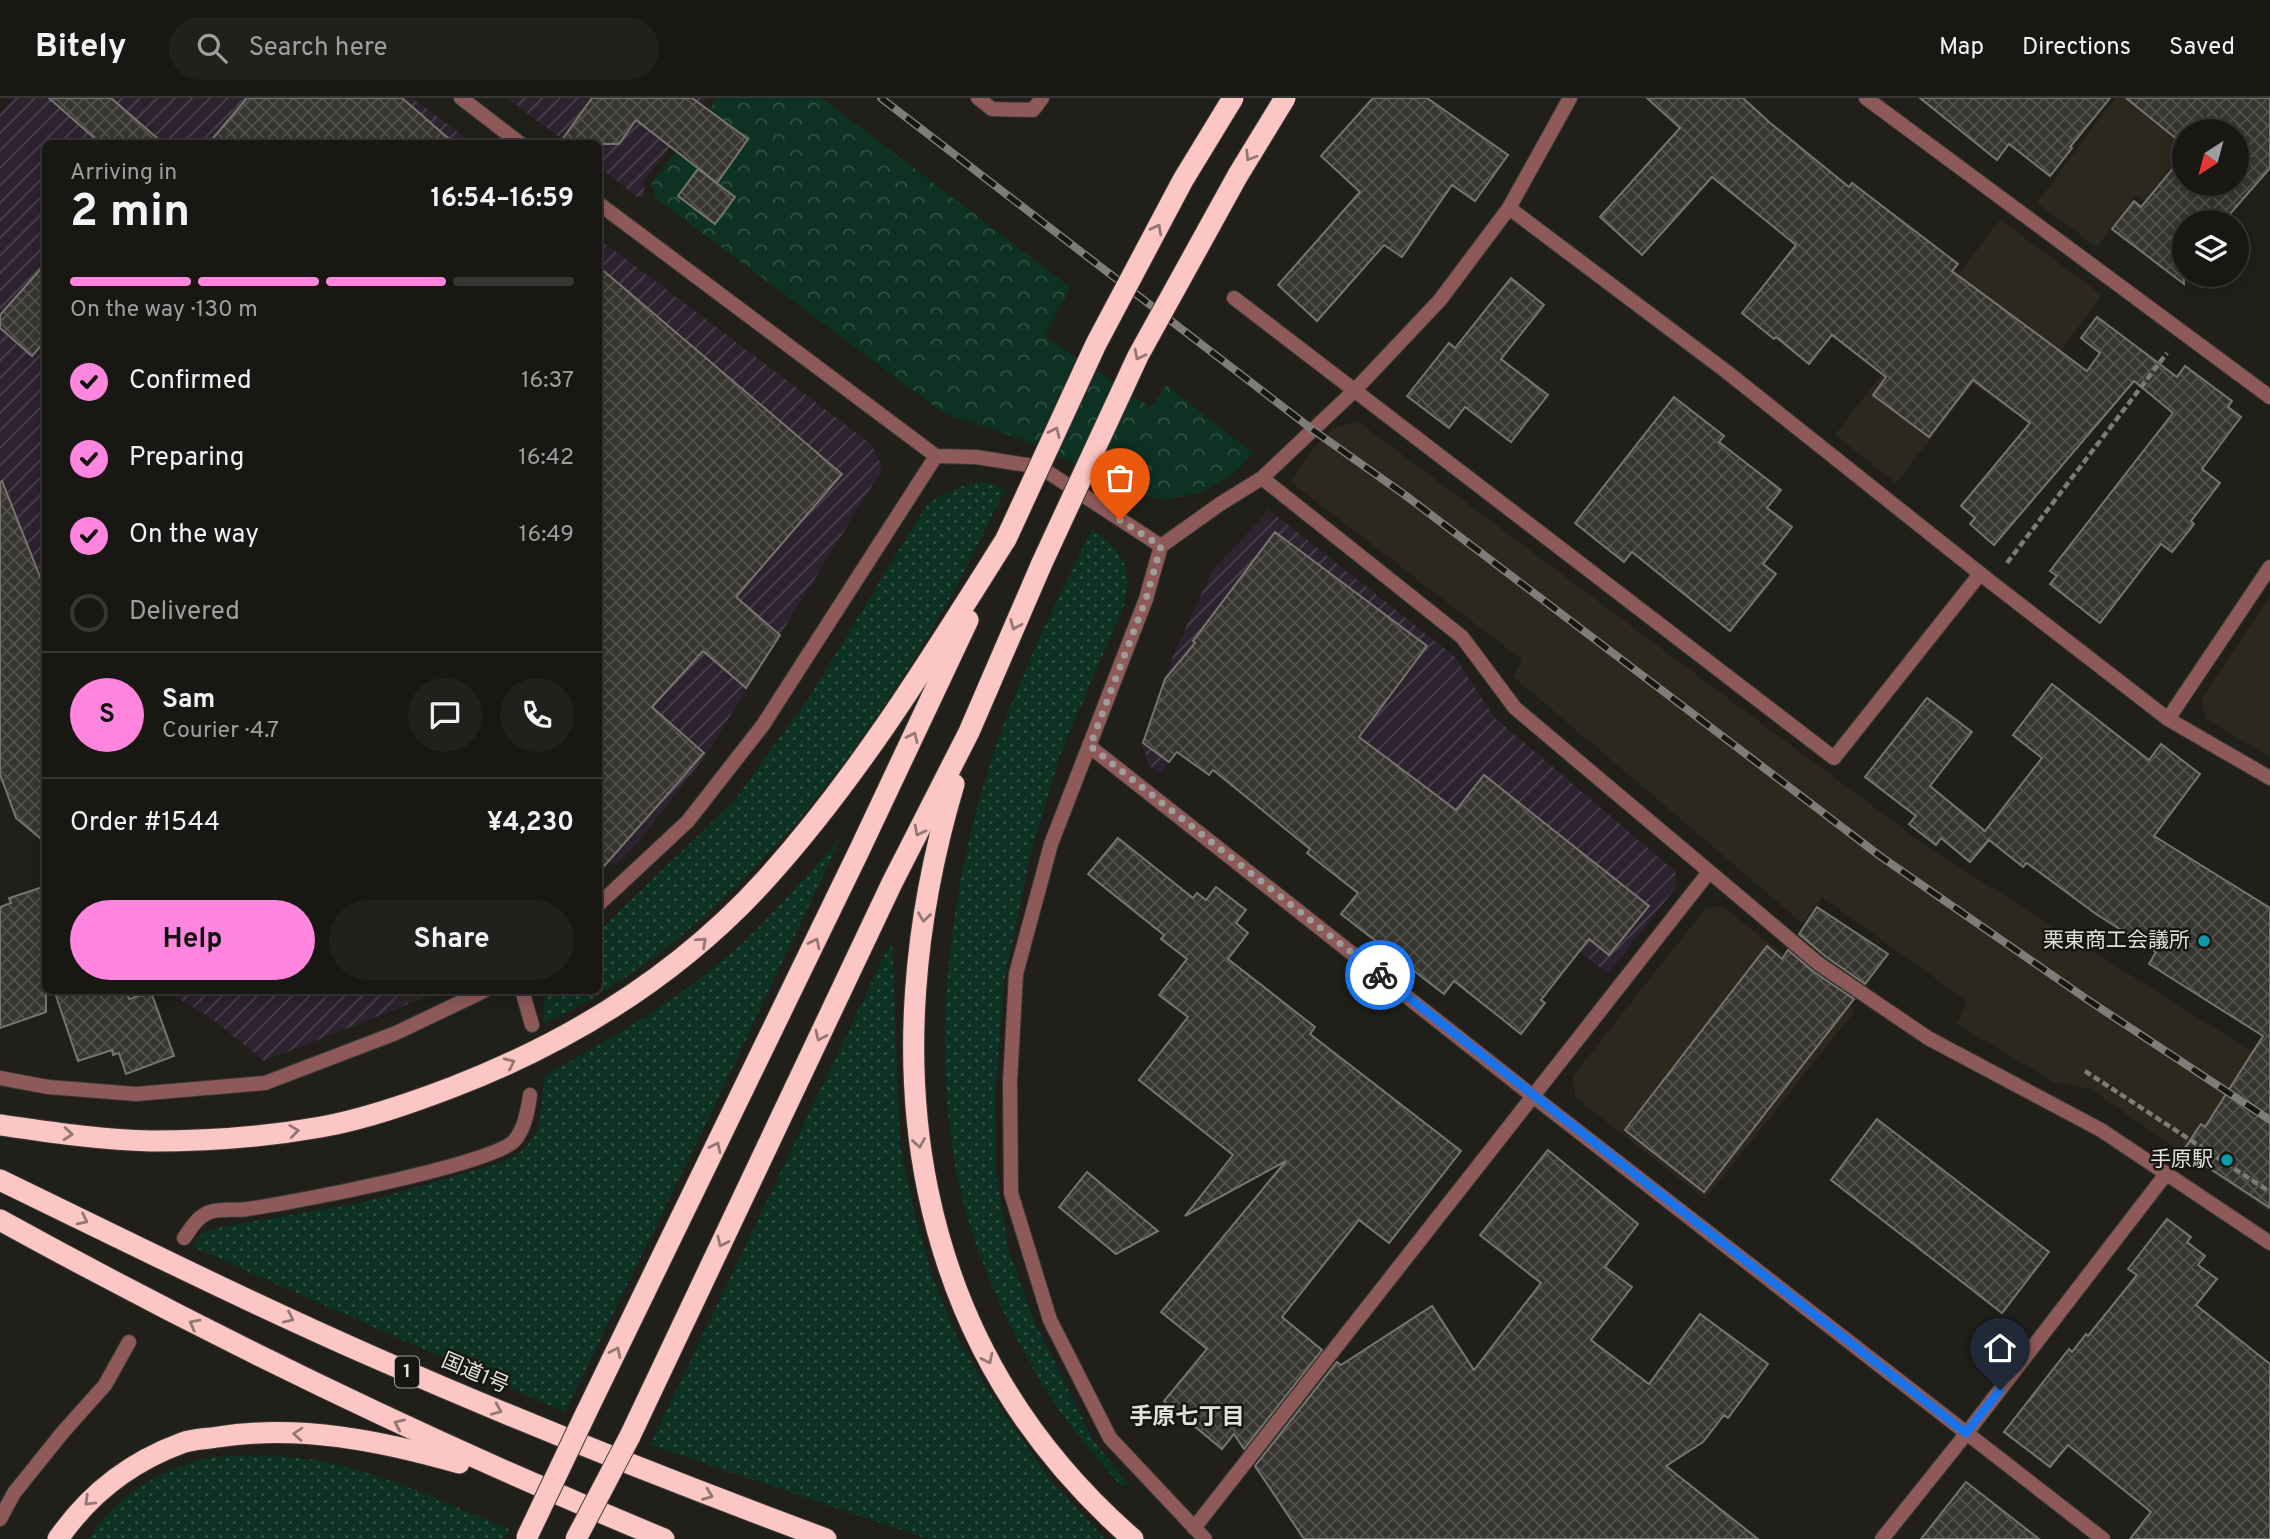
<!DOCTYPE html>
<meta charset="utf-8">
<style>
:root{--surface:#181714;--page:#21201d;--text:#f1f3f6;--muted:#9f9fa0;--line:#363634;--accent:#ff85de}
body{margin:0;font-family:Overpass,"Noto Sans JP",sans-serif;background:var(--page);color:var(--text);height:100vh;display:flex;flex-direction:column;font-size:26px;white-space:nowrap}
*{box-sizing:border-box;margin:0}
p{font-size:23px;color:var(--muted)}
.icon{flex:none;width:38px;height:38px;fill:none;stroke:currentColor;stroke-width:2;stroke-linecap:round;stroke-linejoin:round}
.map{position:relative;flex:1;overflow:hidden}
.sheet{position:absolute;left:42px;top:42px;width:560px;height:854px;display:flex;flex-direction:column;background:var(--surface);border-radius:10px;box-shadow:0 4px 18px #0003,0 0 0 2px var(--line)}
.sheet>*{flex:none}
.needle{width:46px;rotate:216deg}
.tools{position:absolute;left:2172px;top:21px;display:grid;gap:14px}
.tools a{display:grid;place-items:center;width:77px;height:77px;border-radius:50%;background:var(--surface);box-shadow:0 4px 18px #0003,0 0 0 2px var(--line);font-size:35px}
.pin{position:absolute;display:grid;place-items:center;width:60px;height:60px;color:#fff;margin:-72px -30px;border-radius:50% 50% 50% 0;rotate:-45deg;box-shadow:0 0 7px #0007}
.pin .icon{rotate:45deg}
.courier{position:absolute;display:grid;place-items:center;width:70px;height:70px;margin:-35px;border:5px solid #1a73e8;border-radius:50%;background:#fff;color:#222;box-shadow:0 2px 9px #0007}
.summary em{font-style:normal;font-weight:700}
.summary div{display:flex;flex-direction:column-reverse}
.summary{display:flex;align-items:center;justify-content:space-between;height:119px;padding:0 28px}
h1{font-size:46px;font-weight:700;line-height:52px}
.bar{display:grid;grid-template-columns:repeat(4,1fr);gap:10px 7px;align-content:center;height:84px;padding:0 28px}
.bar i{height:9px;border-radius:5px;background:var(--line)}
.bar .active{background:var(--accent)}
.bar p{grid-column:span 4}
.line{display:flex;align-items:center;gap:18px;padding:0 28px;border-top:2px solid var(--line)}
.line div{flex:1}
.round{display:grid;place-items:center;flex:none;width:74px;height:74px;border-radius:37px;background:var(--page)}
ol{padding:0 28px;list-style:none}
li{display:flex;align-items:center;gap:21px;height:77px}
li p{margin-inline-start:auto}
li .icon{padding:7px;border-radius:50%;background:var(--accent);color:#111;stroke-width:4}
li:last-child{color:var(--muted)}
li i{width:38px;height:38px;border:4px solid var(--line);border-radius:50%}
.primary-button{display:flex;gap:14px;margin-top:auto;padding:14px 28px}
.primary-button a{flex:1;height:80px;border-radius:42px;background:var(--accent);color:#111;font-size:28px;font-weight:700;line-height:80px;text-align:center}
.primary-button a+a{background:var(--page);color:var(--text)}
header{display:flex;align-items:center;gap:42px;box-sizing:border-box;height:98px;padding:0 35px;background:var(--surface);border-bottom:2px solid var(--line)}
header strong{font-size:33px}
nav{display:flex;gap:38px;margin-inline-start:auto;font-size:24px}
.search{width:490px;height:63px;background:var(--page);display:flex;align-items:center;gap:18px;box-sizing:border-box;padding:0 24px;border-radius:38px;color:var(--muted);font-size:26px}
.map>svg:first-child{display:block}
</style>
<header>
<strong>Bitely</strong>
<div class="search"><svg class="icon" aria-label="search" viewBox="0 0 24 24"><circle cx="10" cy="10" r="6"/><path d="M15 15l6 6"/></svg>Search here</div>
<nav><a>Map</a><a>Directions</a><a>Saved</a></nav>
</header>
<div class="map">
<svg width="2270" height="1441" viewBox="0 0 2270 1441">
<defs>
<pattern id="industrial-furrows" width="10" height="10" patternUnits="userSpaceOnUse" patternTransform="scale(1.75)"><rect width="10" height="10" fill="#2d2230"/><path d="M-1 1l2-2M0 10L10 0M9 11l2-2" fill="none" stroke="#4b424e"/></pattern>
<pattern id="grass-dots" width="8" height="8" patternUnits="userSpaceOnUse" patternTransform="scale(1.75)"><rect width="8" height="8" fill="#0d3223"/><path d="M2 2h.1M6 6h.1" fill="none" stroke="#304f42" stroke-width="1.8" stroke-linecap="round"/></pattern>
<pattern id="park-crowns" width="20" height="18" patternUnits="userSpaceOnUse" patternTransform="scale(1.75)"><rect width="20" height="18" fill="#0d3223"/><path d="M2 6a3 3 0 1 1 6 0M12 15a3 3 0 1 1 6 0" fill="none" stroke="#304f42"/></pattern>
<pattern id="building-cross-hatch" width="8" height="8" patternUnits="userSpaceOnUse" patternTransform="scale(1.75)"><rect width="8" height="8" fill="#373530"/><path d="M0 0l8 8M0 8l8-8" fill="none" stroke="#54524e"/></pattern>
</defs>
<rect width="100%" height="100%" fill="#201f1a"/>
<!-- built -->
<g fill="#2b281e">
<path d="M2115,0H2213L2191,28L2198,33H2184V54L2144,102L2136,97L2097,149L2037,105Z"/>
<path d="M2000,122L2102,197L2014,316L1973,286L1896,385L1835,337Z"/>
<path d="M1357,323L1926,748L2270,965V1114L2090,991L2053,984L1957,926L1967,903L1822,799L1802,825L1513,578L1522,562L1291,384L1307,358L1333,330Z"/>
<path d="M2270,499V659L2206,621L2201,602Z"/>
<path d="M1722,808L1855,913L1705,1101L1575,999L1573,978L1705,811Z"/>
<path d="M393,893H440L409,906Z"/>
</g>
<!-- industrial -->
<g fill="url(#industrial-furrows)">
<path d="M14,0H412L473,45L46,46L45,670L0,685V16Z"/>
<path d="M507,0H707L644,83V100L636,98L599,69L598,46L567,45Z"/>
<path d="M598,140L871,346L883,370L706,657L642,739L614,767L598,753Z"/>
<path d="M1269,412L1454,558L1495,620L1675,773L1677,788L1608,876L1234,583L1160,676L1150,668L1142,648L1174,555L1212,473Z"/>
<path d="M166,893H393L409,906L264,963L211,920Z"/>
</g>
<!-- grass -->
<g fill="url(#grass-dots)">
<path d="M984,384L1005,392C989,424 974,456 957,487C870,646 756,799 600,896C583,907 562,916 544,925L545,893L598,892L599,833L735,702L812,595L926,408C945,393 961,387 984,384Z"/>
<path d="M1092,431C1124,455 1132,466 1124,507L1061,654L1032,749L1004,884L995,997L996,1076L1009,1154L1033,1220L1092,1340L1128,1386L1121,1388C1098,1361 1074,1334 1054,1305C1044,1291 1036,1275 1027,1260C1001,1213 974,1150 962,1098C926,952 951,774 1001,634C1026,564 1060,497 1092,431Z"/>
<path d="M841,740L701,1036L565,1314L193,1149L203,1134L230,1127L361,1105L500,1065L524,1052L538,1032L545,977C621,936 696,892 757,831C786,802 813,770 841,740Z"/>
<path d="M892,842L900,1047L913,1110L934,1183L957,1239L987,1291L1049,1380L1105,1441H928L650,1347Z"/>
<path d="M249,1357C279,1359 310,1359 339,1367C398,1382 453,1408 509,1431L504,1441H89C114,1400 158,1372 205,1361C219,1358 234,1358 249,1357Z"/>
</g>
<!-- park -->
<path fill="url(#park-crowns)" d="M718,0H822L1070,189L1045,238L1151,310L1166,287L1253,355L1233,376L1213,388L1199,395L1162,402L1138,395L1024,342L945,316L654,99L652,85Z"/>
<!-- building -->
<g fill="url(#building-cross-hatch)" stroke="#76756f" stroke-width="2">
<path d="M49,0H111L164,46H101Z"/>
<path d="M247,0H402L455,46H208Z"/>
<path d="M592,0H692L748,41L717,85L636,22L619,46H559Z"/>
<path d="M1373,0H1427L1508,57L1475,103L1452,87L1402,159L1384,147L1317,223L1278,187L1360,94L1321,58Z"/>
<path d="M1647,0H1743L1769,24L1849,89L1852,85L1958,166L1952,173L2087,273L2100,255L2081,240L2097,219L2177,279L2185,268L2232,303L2228,309L2241,319L2202,371L2220,385L2191,423L2194,426L2172,454L2161,446L2100,525L2050,486L2057,478L2050,473L2173,315L2134,283L1994,447L1970,426L1975,420L1961,408L2030,325L1973,282L1929,339L1873,297L1886,279L1832,237L1809,266L1776,239L1774,241L1742,215L1796,147L1712,79L1642,157L1600,119L1680,30Z"/>
<path d="M1920,0H2110L2070,49L2072,50L2050,78L2009,46L1997,62Z"/>
<path d="M2126,0H2270V70L2223,124H2184V186L2112,131L2134,103L2141,109L2184,57V86H2236V33H2184V47Z"/>
<path d="M698,71L735,99L715,126L678,98Z"/>
<path d="M46,165V242L32,258L0,230V217Z"/>
<path d="M598,168L842,376L736,499L780,537L746,590L703,553L652,609L704,655L598,775Z"/>
<path d="M1511,180L1544,207L1501,261L1548,297L1511,344L1465,309L1449,330L1407,298L1449,245L1455,250Z"/>
<path d="M1674,299L1724,338L1719,344L1781,392L1767,410L1792,429L1763,466L1776,476L1730,533L1632,454L1624,464L1575,425Z"/>
<path d="M2,383L46,494V745L16,720L0,676V384Z"/>
<path d="M1275,434L1427,548L1359,639L1456,712L1484,677L1649,808L1609,857L1589,841L1541,902L1545,905L1521,936L1454,883L1444,896L1341,816L1358,795L1307,755L1310,751L1213,672L1209,677L1177,654L1169,664L1143,645L1165,581L1195,545L1193,543Z"/>
<path d="M2052,586L2149,662L2161,646L2200,676L2154,738L2270,810V1110L2183,1053L2201,1026L2205,1029L2263,938L2149,866L2156,854L2096,816L2027,765L2023,769L1989,742L1970,764L1941,740L1936,747L1909,726L1916,718L1865,679L1927,600L1972,634L1930,688L1985,733L2042,660L2013,637Z"/>
<path d="M1118,740L1193,800L1197,795L1206,802L1216,789L1246,812L1236,825L1248,835L1228,861L1315,929L1310,936L1461,1053L1389,1145L1359,1122L1282,1219L1322,1252L1244,1351L1234,1336L1222,1351L1164,1303L1207,1251L1161,1214L1286,1063L1185,1118L1233,1057L1139,982L1188,919L1159,897L1187,861L1161,841L1164,837L1088,776Z"/>
<path d="M46,788V914L0,930V809L11,805L9,800Z"/>
<path d="M1817,809L1888,856L1865,886L1825,858L1799,836Z"/>
<path d="M1767,848L1782,861L1788,852L1814,874L1854,901L1704,1094L1625,1032Z"/>
<path d="M54,892H126L129,901L151,894L174,958L126,976L119,955L113,957L112,952L78,963Z"/>
<path d="M1877,1021L2049,1154L2002,1215L1831,1082Z"/>
<path d="M1548,1052L1638,1126L1605,1169L1632,1189L1591,1242L1649,1286L1700,1216L1768,1266L1728,1320L1724,1317L1703,1344L1666,1368L1758,1441H1304L1255,1368L1337,1264L1341,1267L1432,1208L1474,1272L1541,1185L1480,1137Z"/>
<path d="M1087,1074L1158,1133L1116,1156L1059,1109Z"/>
<path d="M2167,1121L2191,1139L2187,1144L2205,1158L2198,1167L2217,1181L2196,1207L2270,1266V1441H2130L2151,1414L2068,1347L2050,1369L2004,1334L2069,1251L2072,1254L2086,1236L2088,1238L2137,1177L2128,1171Z"/>
<path d="M1966,1384L2039,1441H1921Z"/>
</g>
<g fill="none" stroke-linecap="round" stroke-linejoin="round">
<defs>
<g id="lane">
<path d="M522,892L532,927"/>
<path d="M184,1140C191,1130 198,1118 210,1114C221,1110 236,1113 247,1111C287,1106 496,1066 515,1042C525,1030 528,1012 530,997"/>
<path d="M0,1421L14,1395L63,1334L105,1287L129,1244"/>
</g>
<g id="street">
<path d="M461,0L521,46"/>
<path d="M978,0L992,11L1033,12L1042,0"/>
<path d="M1866,0L2270,299"/>
<path d="M598,105L936,358L976,359L1040,369L1161,448"/>
<path d="M1509,110L1727,274L1992,485L2168,621L2270,680"/>
<path d="M1234,200L1834,660L1980,476"/>
<path d="M1262,380L1462,539L1515,610L1819,866L1928,940L2101,1032L2270,1145"/>
<path d="M2168,621L2270,469"/>
<path d="M1089,648L1534,999L2103,1441"/>
<path d="M598,807L688,723L763,627L936,358"/>
<path d="M0,980L48,989L136,996L265,985L396,935L486,892"/>
<path d="M1194,1430L1709,774"/>
<path d="M1205,1441L1110,1340L1050,1222L1011,1095L1010,984L1016,876L1051,746L1146,501L1161,448L1220,406L1262,380L1355,292L1440,202L1509,110L1570,0"/>
<path d="M1882,1441L1966,1336L2166,1076"/>
</g>
<g id="highway">
<path d="M954,686C872,962 907,1244 1133,1441"/>
<path d="M0,1027C49,1034 101,1042 151,1043C207,1043 265,1039 321,1029C366,1021 411,1005 453,989C572,943 680,876 766,781C859,678 933,557 1006,441"/>
<path d="M0,1082C126,1143 250,1205 378,1261C526,1326 675,1385 826,1441"/>
<path d="M0,1122C216,1241 436,1347 664,1441"/>
<path d="M586,1315L859,753L968,522"/>
<path d="M630,1338L892,785L969,634L1042,465"/>
<path d="M58,1441C89,1396 130,1364 182,1345C193,1341 206,1341 218,1339C299,1326 382,1343 459,1365"/>
</g>
</defs>
<!-- lane casing -->
<use href="#lane" stroke="#3b3a35" stroke-width="16"/>
<!-- street casing -->
<use href="#street" stroke="#3b3a35" stroke-width="16"/>
<!-- highway casing -->
<use href="#highway" stroke="#3b3a35" stroke-width="23"/>
<!-- path -->
<g stroke="#7c7b77" stroke-width="4.5" stroke-dasharray="7 3.5" stroke-linecap="butt">
<path d="M2007,465L2167,255"/>
<path d="M2085,973L2270,1094"/>
</g>
<!-- lane -->
<use href="#lane" stroke="#8e5a59" stroke-width="14"/>
<!-- street -->
<use href="#street" stroke="#8e5a59" stroke-width="14"/>
<!-- highway -->
<use href="#highway" stroke="#fbc6c4" stroke-width="21"/>
<defs>
<path id="rail" d="M881,0L1313,332L1405,397L1880,758L2088,902L2270,1022"/>
</defs>
<!-- rail casing -->
<use href="#rail" stroke="#7e7d79" stroke-width="8"/>
<!-- rail -->
<use href="#rail" stroke="#171611" stroke-width="5" stroke-dasharray="16" stroke-linecap="butt"/>
<defs>
<g id="highway-bridge">
<path d="M1006,441L1096,246L1183,82L1233,0"/>
<path d="M1042,465L1138,258L1238,77L1285,0"/>
<path d="M527,1439L586,1315"/>
<path d="M576,1441L630,1338"/>
</g>
</defs>
<!-- highway-bridge casing -->
<use href="#highway-bridge" stroke="#3b3a35" stroke-width="23" stroke-linecap="butt"/>
<!-- highway-bridge -->
<use href="#highway-bridge" stroke="#fbc6c4" stroke-width="21"/>
</g>
<!-- one-way arrows -->
<defs><path id="oneway-chevron" d="M-2-3.5L2.5 0L-2 3.5" fill="none" stroke-width="1.6" stroke-linecap="round" stroke-linejoin="round" transform="scale(1.75)"/></defs>
<g stroke="#947773">
<use href="#oneway-chevron" transform="translate(1250 58) rotate(122)"/>
<use href="#oneway-chevron" transform="translate(1157 131) rotate(-62)"/>
<use href="#oneway-chevron" transform="translate(1139 257) rotate(117)"/>
<use href="#oneway-chevron" transform="translate(1055 334) rotate(-65)"/>
<use href="#oneway-chevron" transform="translate(1015 527) rotate(113)"/>
<use href="#oneway-chevron" transform="translate(913 639) rotate(-65)"/>
<use href="#oneway-chevron" transform="translate(919 733) rotate(117)"/>
<use href="#oneway-chevron" transform="translate(924 819) rotate(98)"/>
<use href="#oneway-chevron" transform="translate(702 844) rotate(-42)"/>
<use href="#oneway-chevron" transform="translate(815 845) rotate(-64)"/>
<use href="#oneway-chevron" transform="translate(820 938) rotate(115)"/>
<use href="#oneway-chevron" transform="translate(510 965) rotate(-25)"/>
<use href="#oneway-chevron" transform="translate(294 1033) rotate(-7)"/>
<use href="#oneway-chevron" transform="translate(68 1036) rotate(5)"/>
<use href="#oneway-chevron" transform="translate(919 1045) rotate(81)"/>
<use href="#oneway-chevron" transform="translate(716 1049) rotate(-64)"/>
<use href="#oneway-chevron" transform="translate(83 1122) rotate(26)"/>
<use href="#oneway-chevron" transform="translate(722 1144) rotate(115)"/>
<use href="#oneway-chevron" transform="translate(289 1220) rotate(25)"/>
<use href="#oneway-chevron" transform="translate(194 1226) rotate(-152)"/>
<use href="#oneway-chevron" transform="translate(616 1254) rotate(-64)"/>
<use href="#oneway-chevron" transform="translate(988 1261) rotate(64)"/>
<use href="#oneway-chevron" transform="translate(497 1312) rotate(23)"/>
<use href="#oneway-chevron" transform="translate(399 1326) rotate(-156)"/>
<use href="#oneway-chevron" transform="translate(298 1336) rotate(-176)"/>
<use href="#oneway-chevron" transform="translate(708 1397) rotate(21)"/>
<use href="#oneway-chevron" transform="translate(89 1403) rotate(136)"/>
</g>
<g fill="none" stroke-linecap="round" stroke-linejoin="round">
<!-- done -->
<path stroke="#9e9d99" stroke-width="7" stroke-dasharray="0 12.6" d="M1120,422L1161,448L1146,501L1090,648L1380,877"/>
<!-- route -->
<path stroke="#1a73e8" stroke-width="9" d="M1380,877L1966,1335L2000,1292"/>
</g>
<!-- markers -->
<g fill="#0f9aa8" stroke="#171611" stroke-width="2.5">
<circle cx="2204" cy="843" r="7"/>
<circle cx="2227" cy="1062" r="7"/>
</g>
<g text-anchor="middle" dominant-baseline="central" stroke-width="5" stroke-linejoin="round" paint-order="stroke">
<!-- shield labels -->
<rect fill="#171611" stroke="#a5a4a0" stroke-width="2" x="395" y="1258.5" width="24" height="31" rx="5"/>
<g font-size="19" font-weight="bold" fill="#e2e1dd">
<text x="407" y="1274">1</text>
</g>
<!-- poi labels -->
<g font-size="21" fill="#e2e1dd" stroke="#171611" text-anchor="end">
<text x="2190" y="843">栗東商工会議所</text>
<text x="2213" y="1062">手原駅</text>
</g>
<!-- street labels -->
<g font-size="21" fill="#e2e1dd" stroke="#171611">
<text transform="translate(475 1276) rotate(23)">国道1号</text>
</g>
<!-- neighbourhood labels -->
<g font-size="23" font-weight="bold" fill="#e2e1dd" stroke="#171611">
<text x="1187" y="1320">手原七丁目</text>
</g>
</g>
</svg>
<div class="tools">
<a><svg class="needle" viewBox="-14 -14 28 28"><path d="M0-13l5 13h-10z" fill="#e53935"/><path d="M0 13l5-13h-10z" fill="#9f9fa0"/></svg></a>
<a><svg class="icon" aria-label="layers" viewBox="0 0 24 24"><path d="M12 4l9 5-9 5-9-5zM3 14l9 5 9-5"/></svg></a>
</div>
<div class="pin" style="left:1120px;top:422px;background:#ea580c"><svg class="icon" aria-label="bag" viewBox="0 0 24 24"><path d="M5 8h14l-1 12H6zM9 8a3 3 0 0 1 6 0"/></svg></div>
<div class="pin" style="left:2000px;top:1292px;background:#1f2937"><svg class="icon" aria-label="home" viewBox="0 0 24 24"><path d="M3 11l9-7 9 7M6 9v11h12V9"/></svg></div>
<div class="courier" style="left:1380px;top:877px"><svg class="icon" aria-label="bike" viewBox="0 0 24 24"><circle cx="6" cy="16" r="4"/><circle cx="18" cy="16" r="4"/><path d="M6 16l4-8h5l3 8M10 8l3 8H6M13 5h3"/></svg></div>
<section class="sheet">
<div class="summary"><div><h1>2 min</h1><p>Arriving in</p></div><em>16:54–16:59</em></div>
<div class="bar"><i class="active"></i><i class="active"></i><i class="active"></i><i></i><p>On the way · 130 m</p></div>
<ol>
<li><svg class="icon" aria-label="check" viewBox="0 0 24 24"><path d="M5 12l5 5 9-10"/></svg>Confirmed<p>16:37</p></li>
<li><svg class="icon" aria-label="check" viewBox="0 0 24 24"><path d="M5 12l5 5 9-10"/></svg>Preparing<p>16:42</p></li>
<li><svg class="icon" aria-label="check" viewBox="0 0 24 24"><path d="M5 12l5 5 9-10"/></svg>On the way<p>16:49</p></li>
<li><i></i>Delivered</li>
</ol>
<div class="line" style="height:126px"><b class="round" style="background:var(--accent);color:#111">S</b><div><b>Sam</b><p>Courier · 4.7</p></div><a class="round"><svg class="icon" aria-label="chat" viewBox="0 0 24 24"><path d="M4 5h16v11H9l-5 4z"/></svg></a><a class="round"><svg class="icon" aria-label="phone" viewBox="0 0 24 24"><path d="M5 4h4l2 5-3 2q2 4 5 5l2-3 5 2v4C11 20 4 13 5 4z"/></svg></a></div>
<div class="line" style="height:91px"><div>Order #1544</div><b>¥4,230</b></div>
<div class="primary-button"><a>Help</a><a>Share</a></div>
</section>
</div>
